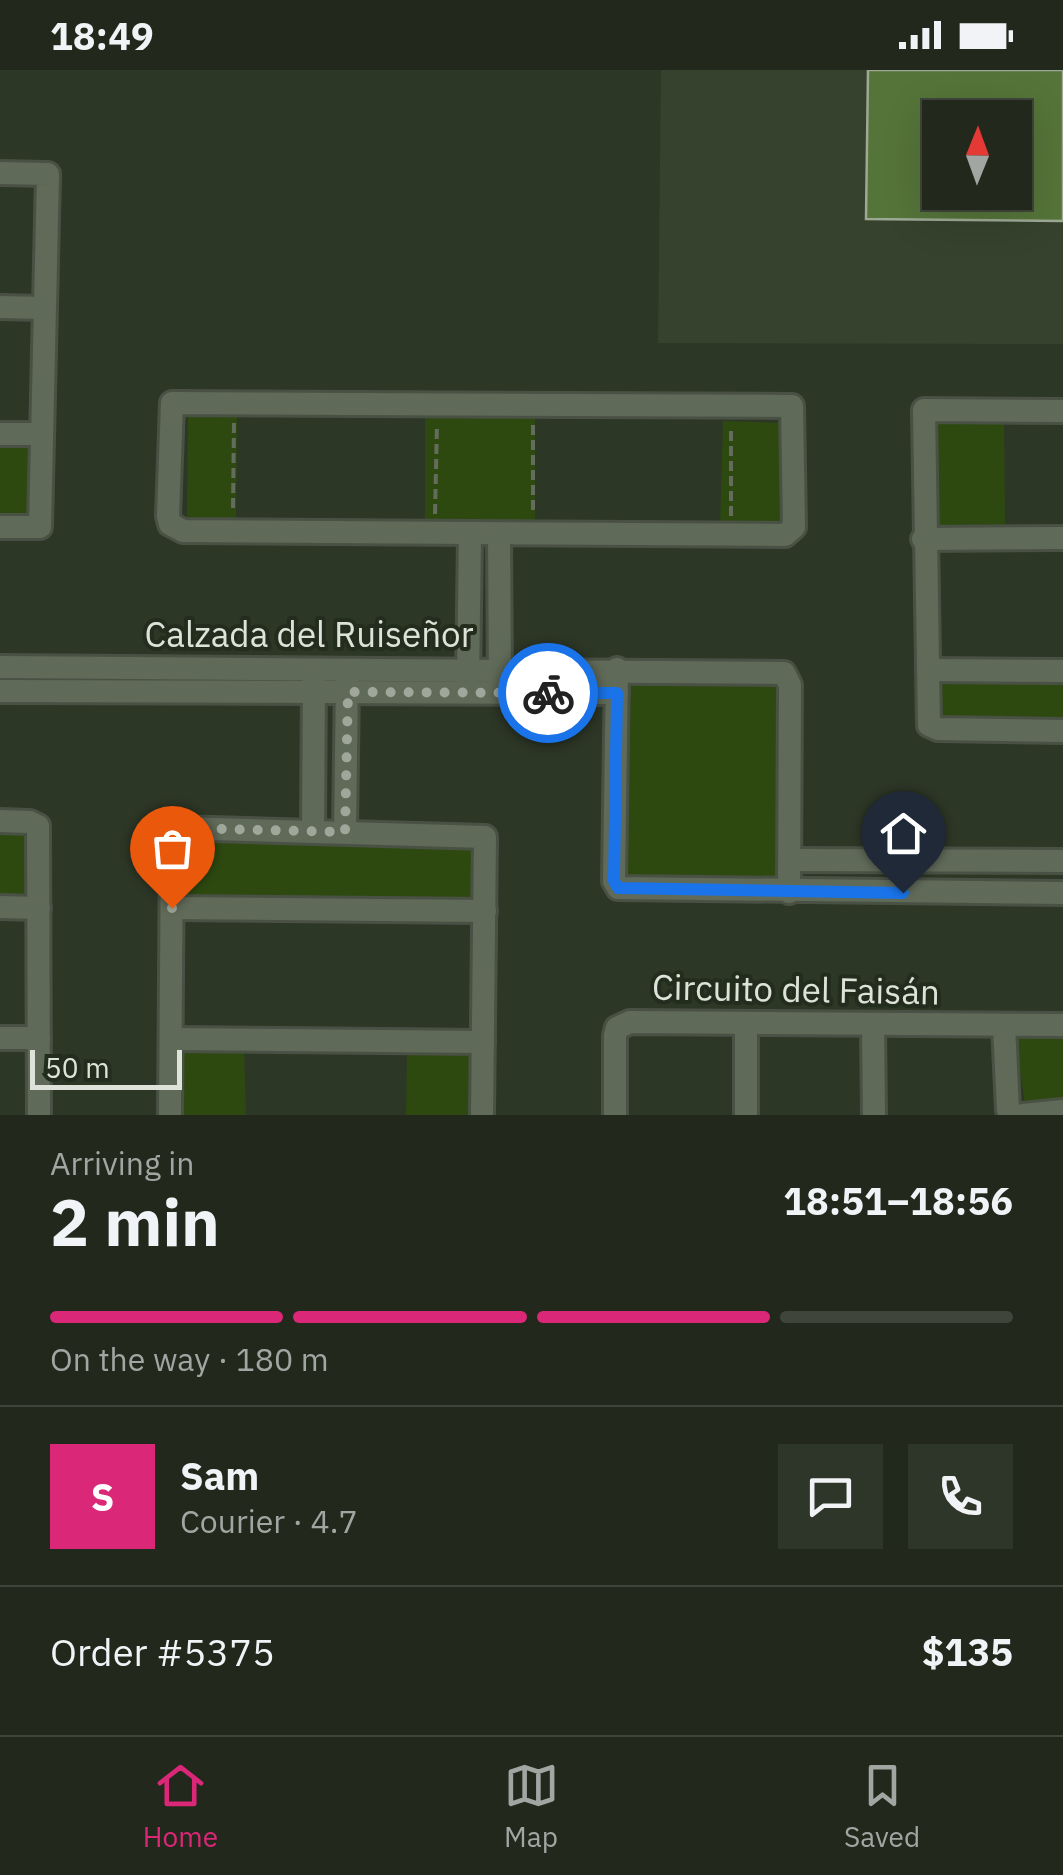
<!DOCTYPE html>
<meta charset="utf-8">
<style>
:root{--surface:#22291c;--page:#2e3529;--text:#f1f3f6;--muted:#a2a6a3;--line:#3f453b;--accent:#db2777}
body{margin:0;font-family:"IBM Plex Sans",sans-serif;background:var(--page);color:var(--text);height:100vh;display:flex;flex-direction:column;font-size:38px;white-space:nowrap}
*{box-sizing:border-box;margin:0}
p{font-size:32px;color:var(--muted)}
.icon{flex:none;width:55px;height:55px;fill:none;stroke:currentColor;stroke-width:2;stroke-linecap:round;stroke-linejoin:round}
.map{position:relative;height:1045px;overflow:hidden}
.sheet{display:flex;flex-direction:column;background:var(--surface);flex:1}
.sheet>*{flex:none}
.needle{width:65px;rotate:1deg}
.buttons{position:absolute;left:922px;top:30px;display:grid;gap:20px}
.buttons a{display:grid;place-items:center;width:110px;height:110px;border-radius:0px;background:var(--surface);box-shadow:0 10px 40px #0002,0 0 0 2px var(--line);font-size:50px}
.scale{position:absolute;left:30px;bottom:25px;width:152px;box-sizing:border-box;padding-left:10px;border:5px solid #dde3d9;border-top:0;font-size:28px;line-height:35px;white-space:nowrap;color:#dde3d9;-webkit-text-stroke:8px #232d1d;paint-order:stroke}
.pin{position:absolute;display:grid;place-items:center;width:85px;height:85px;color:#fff;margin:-102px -42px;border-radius:50% 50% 50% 0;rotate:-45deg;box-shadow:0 0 10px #0007}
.pin .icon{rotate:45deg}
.courier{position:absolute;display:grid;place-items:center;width:100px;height:100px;margin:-50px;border:8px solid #1a73e8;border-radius:50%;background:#fff;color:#222;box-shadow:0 2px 12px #0007}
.overview em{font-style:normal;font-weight:700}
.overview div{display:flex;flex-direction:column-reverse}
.overview{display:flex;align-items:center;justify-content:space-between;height:170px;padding:0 50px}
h1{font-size:65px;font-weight:700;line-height:75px}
.bar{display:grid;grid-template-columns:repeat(4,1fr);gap:15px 10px;align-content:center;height:120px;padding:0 50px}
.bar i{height:12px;border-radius:8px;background:var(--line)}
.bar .on{background:var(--accent)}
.bar p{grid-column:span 4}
.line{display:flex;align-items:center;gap:25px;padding:0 50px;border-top:2px solid var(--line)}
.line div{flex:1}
.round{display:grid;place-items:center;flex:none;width:105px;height:105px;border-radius:0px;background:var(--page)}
.status{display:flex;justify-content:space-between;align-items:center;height:70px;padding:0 50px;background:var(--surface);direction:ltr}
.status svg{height:28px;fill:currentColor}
.menu{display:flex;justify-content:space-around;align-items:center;height:140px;border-top:2px solid var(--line);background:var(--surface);font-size:28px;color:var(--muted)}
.menu a{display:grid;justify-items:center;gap:5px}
.menu .on{color:var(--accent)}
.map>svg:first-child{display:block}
</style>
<div class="status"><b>18:49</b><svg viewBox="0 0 49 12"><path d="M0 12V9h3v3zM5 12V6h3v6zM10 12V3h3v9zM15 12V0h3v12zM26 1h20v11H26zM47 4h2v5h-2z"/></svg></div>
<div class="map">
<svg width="1063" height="1045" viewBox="0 0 1063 1045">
<rect width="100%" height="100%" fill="#2d3726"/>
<!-- built -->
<path fill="#36422d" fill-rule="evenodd" d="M661,0H1063V274L658,273ZM940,48H1015V122H940Z"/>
<!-- green -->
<g fill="#2d4910">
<path d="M188,345H237L236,451H187Z"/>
<path d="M1004,346L1005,458L936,459L934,347Z"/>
<rect x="425" y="348" width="110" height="111"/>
<path d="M723,351L784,353L781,459L720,457Z"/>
<path d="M0,378H28L29,443H0Z"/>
<path d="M625,604L784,606L782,811L623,810Z"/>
<path d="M938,610H1063V648L938,646Z"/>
<path d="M0,762H28L29,824H0Z"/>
<path d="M183,769L475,771V832L183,830Z"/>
<path d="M1015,968H1063V1030L1025,1034Z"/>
<path d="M244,979L246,1045H181L179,981Z"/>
<path d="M407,985H474L471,1045H406Z"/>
</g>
<!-- building -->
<path fill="#547439" stroke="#9da995" stroke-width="2.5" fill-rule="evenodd" d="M868,0H1063V151L866,149ZM940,48H1015V122H940Z"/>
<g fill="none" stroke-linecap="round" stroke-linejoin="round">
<defs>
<g id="minor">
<path d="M0,103L48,104L40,457H0"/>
<path d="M0,237L44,238"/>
<path d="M172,333L792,336L794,457L785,465L183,461L170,454L168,446Z"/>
<path d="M1063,341L924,340L929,655L938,659L1063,661"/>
<path d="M0,364H41"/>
<path d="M499,466L500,615"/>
<path d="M923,469L1063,468"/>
<path d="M0,597L784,603L790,615L789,822"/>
<path d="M617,599L614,811L618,818L1063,823"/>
<path d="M928,600L1063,601"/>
<path d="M468,612L470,466"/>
<path d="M0,621L617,623"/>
<path d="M0,751L30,752L38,756L39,1045"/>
<path d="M313,761L314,608"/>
<path d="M345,762L347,610"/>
<path d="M790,790L1063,791"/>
<path d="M0,837L39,838"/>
<path d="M172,838L485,841"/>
<path d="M873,956L874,1045"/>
<path d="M1004,956L1008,1040L1013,1045"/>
<path d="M0,968H39"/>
<path d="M172,969L483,972"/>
<path d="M170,1045L172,767L177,758L485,767L482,1045"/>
<path d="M615,1045V966L617,958L630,952L1063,955"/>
<path d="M746,1045V955"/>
<path d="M1023,1045L1063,1041"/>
</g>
</defs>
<!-- minor casing -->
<use href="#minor" stroke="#495144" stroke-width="28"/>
<!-- path -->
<g stroke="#646c5d" stroke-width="4" stroke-dasharray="10 5" stroke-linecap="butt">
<path d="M533,355V445"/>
<path d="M233,438L234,353"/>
<path d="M435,444L437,354"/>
<path d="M731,446V356"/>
</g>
<!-- minor -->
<use href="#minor" stroke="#606a58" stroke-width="22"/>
</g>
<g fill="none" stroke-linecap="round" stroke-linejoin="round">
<!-- done -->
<path stroke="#9fa79a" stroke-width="10" stroke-dasharray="0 18" d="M172,838V767L177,758L345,762L348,622L548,623"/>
<!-- route -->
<path stroke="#1a73e8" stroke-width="12" d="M548,623H617L614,811L618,818L903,823"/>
</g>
<g text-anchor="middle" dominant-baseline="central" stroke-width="8" stroke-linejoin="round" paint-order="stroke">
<!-- street labels -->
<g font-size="35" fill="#dde3d9" stroke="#232d1d">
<text x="309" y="564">Calzada del Ruiseñor</text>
<text transform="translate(796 919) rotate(1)">Circuito del Faisán</text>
</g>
</g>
</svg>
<div class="buttons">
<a><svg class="needle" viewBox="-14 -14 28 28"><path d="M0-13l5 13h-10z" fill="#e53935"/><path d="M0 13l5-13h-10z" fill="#a2a6a3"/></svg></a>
</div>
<div class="scale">50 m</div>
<div class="pin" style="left:172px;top:838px;background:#ea580c"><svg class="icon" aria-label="bag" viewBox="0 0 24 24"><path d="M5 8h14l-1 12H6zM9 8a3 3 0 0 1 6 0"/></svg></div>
<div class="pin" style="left:903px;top:823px;background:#1f2937"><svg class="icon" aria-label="home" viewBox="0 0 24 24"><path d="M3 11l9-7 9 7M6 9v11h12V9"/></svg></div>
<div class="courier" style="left:548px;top:623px"><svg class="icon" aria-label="bike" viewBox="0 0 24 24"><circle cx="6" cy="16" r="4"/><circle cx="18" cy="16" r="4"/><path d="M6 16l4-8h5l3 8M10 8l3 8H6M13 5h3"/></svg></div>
</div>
<section class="sheet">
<div class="overview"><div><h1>2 min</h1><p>Arriving in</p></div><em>18:51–18:56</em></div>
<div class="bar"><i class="on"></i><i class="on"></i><i class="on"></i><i></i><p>On the way · 180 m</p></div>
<div class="line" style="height:180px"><b class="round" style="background:var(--accent);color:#fff">S</b><div><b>Sam</b><p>Courier · 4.7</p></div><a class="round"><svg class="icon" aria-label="chat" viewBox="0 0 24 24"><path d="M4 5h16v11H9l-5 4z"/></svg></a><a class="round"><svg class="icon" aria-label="phone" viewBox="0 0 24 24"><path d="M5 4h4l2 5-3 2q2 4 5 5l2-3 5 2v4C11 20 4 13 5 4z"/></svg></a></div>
<div class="line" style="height:130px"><div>Order #5375</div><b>$135</b></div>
</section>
<nav class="menu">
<a class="on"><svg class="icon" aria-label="home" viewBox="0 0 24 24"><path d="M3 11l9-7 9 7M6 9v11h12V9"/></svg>Home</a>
<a><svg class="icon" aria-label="map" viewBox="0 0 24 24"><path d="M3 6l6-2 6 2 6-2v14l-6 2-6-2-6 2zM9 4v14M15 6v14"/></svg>Map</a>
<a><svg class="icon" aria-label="saved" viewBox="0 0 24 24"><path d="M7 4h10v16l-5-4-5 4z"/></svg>Saved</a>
</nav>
